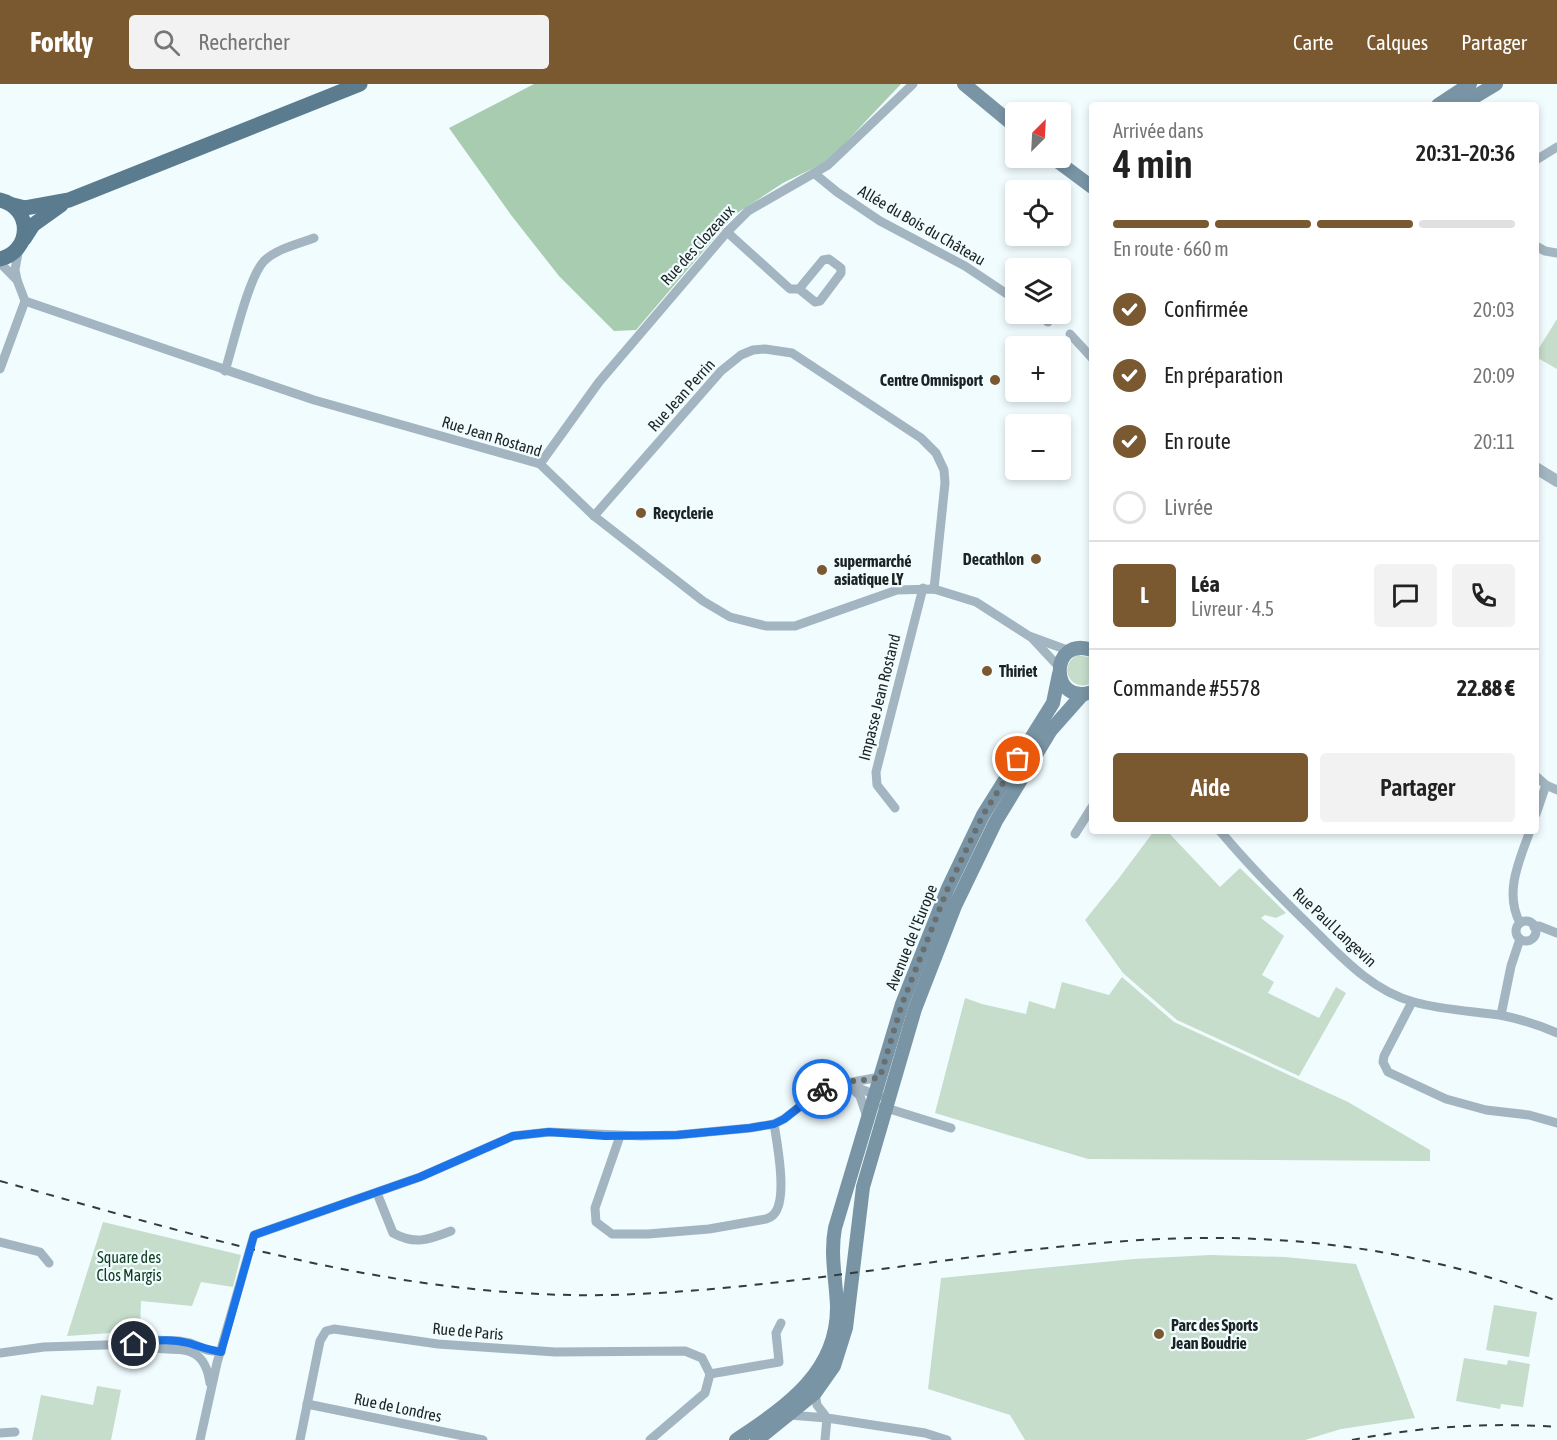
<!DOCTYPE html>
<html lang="fr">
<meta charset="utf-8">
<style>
:root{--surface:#fff;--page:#f2f2f2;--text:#222;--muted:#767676;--line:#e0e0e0;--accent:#7a5830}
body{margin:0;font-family:"Asap Condensed",sans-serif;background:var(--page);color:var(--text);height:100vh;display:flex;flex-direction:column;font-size:22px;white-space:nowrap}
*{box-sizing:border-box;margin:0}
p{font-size:20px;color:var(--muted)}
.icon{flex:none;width:33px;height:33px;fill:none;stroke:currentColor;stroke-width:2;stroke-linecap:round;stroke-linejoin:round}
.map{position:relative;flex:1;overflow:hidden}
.panel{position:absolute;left:1089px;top:18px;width:450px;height:732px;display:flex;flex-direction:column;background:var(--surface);border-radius:6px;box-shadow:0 3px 9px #0003}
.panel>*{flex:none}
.needle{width:39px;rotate:24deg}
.controls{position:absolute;left:1005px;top:18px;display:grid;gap:12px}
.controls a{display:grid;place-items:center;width:66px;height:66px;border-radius:6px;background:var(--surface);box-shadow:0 3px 9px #0003;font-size:30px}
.pin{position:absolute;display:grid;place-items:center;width:51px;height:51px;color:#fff;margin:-26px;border:3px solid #fff;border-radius:50%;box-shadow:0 2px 6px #0007}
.courier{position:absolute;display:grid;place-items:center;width:60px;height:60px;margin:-30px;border:4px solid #1a73e8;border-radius:50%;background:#fff;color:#222;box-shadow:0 2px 8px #0007}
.headline em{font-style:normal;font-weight:600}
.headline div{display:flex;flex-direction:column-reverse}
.headline{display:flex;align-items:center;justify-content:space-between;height:102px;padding:0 24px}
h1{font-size:39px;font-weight:600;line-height:45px}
.bar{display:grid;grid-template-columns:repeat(4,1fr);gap:9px 6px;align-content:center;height:72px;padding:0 24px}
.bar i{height:8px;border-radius:4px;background:var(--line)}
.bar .active{background:var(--accent)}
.bar p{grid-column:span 4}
.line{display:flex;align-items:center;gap:15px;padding:0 24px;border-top:2px solid var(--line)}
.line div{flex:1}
.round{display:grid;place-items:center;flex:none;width:63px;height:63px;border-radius:6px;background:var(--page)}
ol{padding:0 24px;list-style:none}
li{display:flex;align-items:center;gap:18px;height:66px}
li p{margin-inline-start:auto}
li .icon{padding:6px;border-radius:50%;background:var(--accent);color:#fff;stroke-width:4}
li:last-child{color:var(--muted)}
li i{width:33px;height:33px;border:3px solid var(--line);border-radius:50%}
.primary-button{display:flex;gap:12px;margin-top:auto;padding:12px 24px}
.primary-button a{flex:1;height:69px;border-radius:6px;background:var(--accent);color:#fff;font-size:24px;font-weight:600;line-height:69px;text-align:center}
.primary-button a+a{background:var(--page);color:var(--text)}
header{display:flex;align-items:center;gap:36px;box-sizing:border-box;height:84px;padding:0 30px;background:var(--accent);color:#fff}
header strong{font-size:28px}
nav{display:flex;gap:33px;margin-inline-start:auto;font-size:21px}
.search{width:420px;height:54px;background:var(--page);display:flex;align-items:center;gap:15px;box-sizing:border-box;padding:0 21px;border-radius:6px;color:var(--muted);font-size:22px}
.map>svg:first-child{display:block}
</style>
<header>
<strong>Forkly</strong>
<div class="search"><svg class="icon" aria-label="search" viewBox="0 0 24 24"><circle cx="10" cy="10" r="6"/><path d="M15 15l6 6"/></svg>Rechercher</div>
<nav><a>Carte</a><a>Calques</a><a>Partager</a></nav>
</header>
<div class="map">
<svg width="1557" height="1356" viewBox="0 0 1557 1356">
<rect width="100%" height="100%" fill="#f1fcfe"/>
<!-- green -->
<g fill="#c5ddca">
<path d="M1557,235V285L1536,273V269Z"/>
<path d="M1078,571L1092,574V599C1071,610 1056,581 1078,571Z"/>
<path d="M1154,747H1167L1220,803L1240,784L1286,829L1276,834L1265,831L1261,834L1284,852L1262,891L1274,898L1268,909L1319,934L1336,903L1346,909L1299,992L1177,936L1123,889L1085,836L1119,794Z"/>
<path d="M1122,893L1174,938L1348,1018L1430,1066V1077L1088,1075L935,1029L965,914L982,920L1026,930L1029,917L1055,925L1062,898L1109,911Z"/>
<path d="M103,1138L241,1171L233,1203L201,1198L192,1222L141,1217L140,1247L67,1252Z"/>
<path d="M1210,1171L1285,1173L1356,1180L1415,1334L1341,1345L1305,1356H1025L1010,1331L928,1305L941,1194L1134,1175Z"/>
<path d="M1494,1221L1537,1228L1529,1273L1486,1266Z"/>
<path d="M1464,1274L1507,1281L1508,1276L1530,1280L1523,1323L1501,1320L1500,1325L1456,1317Z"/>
<path d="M97,1302L121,1306L111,1356H32L41,1311L93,1321Z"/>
</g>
<!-- forest -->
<path fill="#a7ccb0" d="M534,0H901L828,77L783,99L734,131L636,246L614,247L559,192L511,131L449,44Z"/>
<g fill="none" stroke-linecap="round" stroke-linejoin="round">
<!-- minor -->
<g stroke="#a3b5c0" stroke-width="9">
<path d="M1536,76L1557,63"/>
<path d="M815,90L837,108L880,137L965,182L1016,216"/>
<path d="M727,148L790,205H799L815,218L820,217L841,189V184L829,175L823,176L799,205"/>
<path d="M1536,162L1545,167L1557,169"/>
<path d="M0,179L17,196L25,217L314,316L540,380L594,432L703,517L730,533L766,542H795L897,506L934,505L976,518L1029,552L1070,567"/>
<path d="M17,196L15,186L19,163"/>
<path d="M1036,230L1048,238"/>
<path d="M1070,250L1092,274"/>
<path d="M0,285L25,217"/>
<path d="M225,287C233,262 248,194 264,177C276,165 298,160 314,154"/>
<path d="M540,380L599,298L727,148L748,127L828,81L913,0"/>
<path d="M594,432L721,287L741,271L753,266L765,265L792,269L921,354L936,369L944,386L945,399L934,505"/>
<path d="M1031,553L1059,583"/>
<path d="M1536,692L1546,701L1557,706"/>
<path d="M895,724L877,701L876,688L923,504"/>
<path d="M1536,730L1546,701"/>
<path d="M1220,747C1247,779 1275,808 1305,837C1337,868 1369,906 1414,918C1442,926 1471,927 1500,931C1520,935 1539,941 1557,949"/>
<path d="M1075,750L1092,723"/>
<circle cx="1526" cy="847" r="10"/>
<path d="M1520,839C1504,809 1519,777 1530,747"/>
<path d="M1534,843L1539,842L1557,849"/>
<path d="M1412,918L1384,972L1383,978L1388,988L1446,1015L1486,1026L1529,1031L1557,1039"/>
<path d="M1501,931L1511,882L1520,855"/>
<path d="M850,1001L879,1012"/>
<path d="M852,1004L860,1012L867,1033"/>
<path d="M883,1023L951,1044"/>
<path d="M620,1052L595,1124L596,1138L612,1150H648L709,1145L766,1135C768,1134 772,1133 774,1130C788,1115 777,1059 774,1040"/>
<path d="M377,1109L393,1149C415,1161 428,1156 451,1147"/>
<path d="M0,1158L40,1168L49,1179"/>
<path d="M139,1262C172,1271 203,1252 210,1299"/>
<path d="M0,1269L44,1263L134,1260L151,1256L179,1257L190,1259L207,1266L221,1268"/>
<path d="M710,1290L779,1278L776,1249L781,1239"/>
<path d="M815,1309L817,1321L827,1334L925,1349L947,1356"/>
<path d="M307,1320L483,1356"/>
<path d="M789,1331L827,1334L825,1356"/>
<path d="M0,1349L15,1348"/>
<path d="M200,1356L217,1279L254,1151L420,1093L513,1052L549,1048L642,1052L677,1051L750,1044L774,1040L784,1035L825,1003L880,993"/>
<path d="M300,1356L320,1257L326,1247L334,1245L438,1260L555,1268L685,1267L702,1274L710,1290"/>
<path d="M650,1356L705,1309L710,1290"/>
</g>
<!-- tertiary -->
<path stroke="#a3b5c0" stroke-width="12" d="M1536,384L1557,397"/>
<!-- secondary -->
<g stroke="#7994a4" stroke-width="14">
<path d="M964,0L1016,43"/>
<path d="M1438,21L1470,0"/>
<path d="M1461,21L1496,0"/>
<path d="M1053,74L1092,103"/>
<path d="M1092,566C1048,551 1050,623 1092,608"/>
<path d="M736,1356C785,1323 838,1289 837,1222C836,1196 830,1170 835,1144L902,920L948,804L983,731L1053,619L1059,590"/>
<path d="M757,1356L815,1309L834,1282L846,1244L863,1103L915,925L955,822L996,737L1051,646L1082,611"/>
</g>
<!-- primary -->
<g stroke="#5b7c8f" stroke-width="15">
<path d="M0,116C33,124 32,167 0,175"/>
<path d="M13,121L25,124L69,116L360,0"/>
<path d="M24,155L33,141L61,121"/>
</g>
<!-- rail -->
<g stroke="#333b3c" stroke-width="2" stroke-dasharray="8 8" stroke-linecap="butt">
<path d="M0,1097C199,1152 398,1215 607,1211C792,1207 974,1164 1160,1155C1295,1149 1431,1167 1557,1217"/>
<path d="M1352,1356C1419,1343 1488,1338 1557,1343"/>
</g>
</g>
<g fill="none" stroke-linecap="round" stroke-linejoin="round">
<!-- done -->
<path stroke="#676f70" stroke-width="6" stroke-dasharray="0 10.8" d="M822,1005C836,996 862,998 880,993L902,920L948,804L983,731L1018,675"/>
<!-- route -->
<path stroke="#1a73e8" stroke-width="8" d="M134,1260C152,1256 170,1254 188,1259C199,1262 209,1266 221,1268L254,1151L420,1093L513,1052L549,1048L605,1052L677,1051L750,1044L774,1040L784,1035L822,1005"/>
</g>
<!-- markers -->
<g fill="#7a5830" stroke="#f1fcfe" stroke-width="2">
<circle cx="995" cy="296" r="6"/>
<circle cx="641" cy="429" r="6"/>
<circle cx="1036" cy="475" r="6"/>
<circle cx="822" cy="486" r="6"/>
<circle cx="987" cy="587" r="6"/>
<circle cx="1159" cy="1250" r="6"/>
</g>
<g text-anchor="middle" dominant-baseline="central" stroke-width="4.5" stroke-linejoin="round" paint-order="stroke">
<!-- street labels -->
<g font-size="16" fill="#1c2324" stroke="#f1fcfe">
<text transform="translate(922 141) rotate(30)">Allée du Bois du Château</text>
<text transform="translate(697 161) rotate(-48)">Rue des Clozeaux</text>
<text transform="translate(681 311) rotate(-48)">Rue Jean Perrin</text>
<text transform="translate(492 352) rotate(17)">Rue Jean Rostand</text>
<text transform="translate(879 613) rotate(-76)">Impasse Jean Rostand</text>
<text transform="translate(1335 843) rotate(43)">Rue Paul Langevin</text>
<text transform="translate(911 853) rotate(-68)">Avenue de l'Europe</text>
<text transform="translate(468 1247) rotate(5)">Rue de Paris</text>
<text transform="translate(398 1323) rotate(12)">Rue de Londres</text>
</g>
<!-- poi labels -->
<g font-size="16" font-weight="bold" fill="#1c2324" stroke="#f1fcfe" text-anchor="start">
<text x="983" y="296" text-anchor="end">Centre Omnisport</text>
<text x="653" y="429">Recyclerie</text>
<text x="1024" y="475" text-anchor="end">Decathlon</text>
<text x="834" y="477">supermarché<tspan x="834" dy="18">asiatique LY</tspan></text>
<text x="999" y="587">Thiriet</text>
<text x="1171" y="1241">Parc des Sports<tspan x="1171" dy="18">Jean Boudrie</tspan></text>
</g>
<!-- park labels -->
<g font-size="16" fill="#0f3b1f" stroke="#f1fcfe">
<text x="129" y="1173">Square des<tspan x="129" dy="18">Clos Margis</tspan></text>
</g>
</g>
</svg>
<div class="controls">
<a><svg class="needle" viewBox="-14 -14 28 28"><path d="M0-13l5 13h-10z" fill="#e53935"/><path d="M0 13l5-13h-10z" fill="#767676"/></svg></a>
<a><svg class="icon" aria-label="locate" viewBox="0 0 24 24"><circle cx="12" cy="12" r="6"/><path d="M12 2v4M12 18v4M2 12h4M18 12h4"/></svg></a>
<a><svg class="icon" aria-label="layers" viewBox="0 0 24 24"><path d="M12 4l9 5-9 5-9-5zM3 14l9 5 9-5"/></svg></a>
<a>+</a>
<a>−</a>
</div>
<div class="pin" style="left:1018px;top:675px;background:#ea580c"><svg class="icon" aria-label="bag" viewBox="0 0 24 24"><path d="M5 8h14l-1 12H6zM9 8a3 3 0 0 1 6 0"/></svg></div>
<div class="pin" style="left:134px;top:1260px;background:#1f2937"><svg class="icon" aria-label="home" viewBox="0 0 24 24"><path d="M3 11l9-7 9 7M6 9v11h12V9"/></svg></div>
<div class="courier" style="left:822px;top:1005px"><svg class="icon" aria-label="bike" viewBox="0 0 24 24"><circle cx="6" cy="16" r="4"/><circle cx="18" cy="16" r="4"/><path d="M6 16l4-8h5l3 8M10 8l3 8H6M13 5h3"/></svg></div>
<section class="panel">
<div class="headline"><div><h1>4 min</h1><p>Arrivée dans</p></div><em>20:31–20:36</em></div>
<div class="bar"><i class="active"></i><i class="active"></i><i class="active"></i><i></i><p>En route · 660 m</p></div>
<ol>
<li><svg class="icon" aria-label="check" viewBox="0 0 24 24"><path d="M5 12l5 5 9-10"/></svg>Confirmée<p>20:03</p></li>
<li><svg class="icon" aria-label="check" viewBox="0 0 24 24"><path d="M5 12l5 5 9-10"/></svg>En préparation<p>20:09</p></li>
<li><svg class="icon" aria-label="check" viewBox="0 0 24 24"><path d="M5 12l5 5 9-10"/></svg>En route<p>20:11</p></li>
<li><i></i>Livrée</li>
</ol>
<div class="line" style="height:108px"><b class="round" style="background:var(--accent);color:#fff">L</b><div><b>Léa</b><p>Livreur · 4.5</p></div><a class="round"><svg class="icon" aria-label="chat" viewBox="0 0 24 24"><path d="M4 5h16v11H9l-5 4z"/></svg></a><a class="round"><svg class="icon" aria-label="phone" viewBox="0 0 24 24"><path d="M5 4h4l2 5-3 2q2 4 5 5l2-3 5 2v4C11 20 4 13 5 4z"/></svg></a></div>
<div class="line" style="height:78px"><div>Commande #5578</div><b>22.88 €</b></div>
<div class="primary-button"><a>Aide</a><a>Partager</a></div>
</section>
</div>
